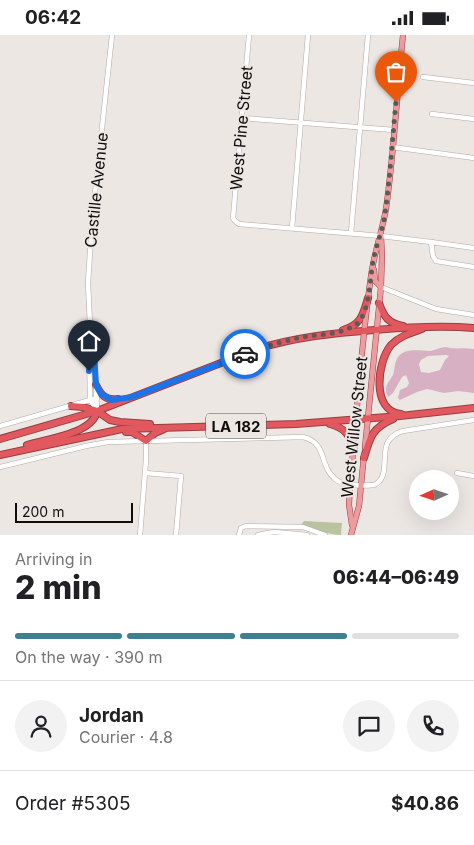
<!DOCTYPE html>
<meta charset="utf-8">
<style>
:root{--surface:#fff;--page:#f2f2f2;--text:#202124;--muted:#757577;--line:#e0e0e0;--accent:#3e7f92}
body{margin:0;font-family:Inter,sans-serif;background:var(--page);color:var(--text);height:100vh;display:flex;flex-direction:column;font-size:19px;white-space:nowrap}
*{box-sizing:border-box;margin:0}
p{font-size:16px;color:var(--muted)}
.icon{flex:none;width:28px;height:28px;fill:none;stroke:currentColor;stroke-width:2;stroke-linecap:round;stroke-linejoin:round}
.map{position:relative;height:500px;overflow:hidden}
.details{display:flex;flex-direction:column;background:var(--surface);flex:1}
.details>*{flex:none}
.needle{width:32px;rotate:267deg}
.tools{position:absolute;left:409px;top:435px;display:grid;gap:10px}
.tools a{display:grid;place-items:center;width:50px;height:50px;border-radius:50%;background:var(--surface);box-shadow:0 5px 20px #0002;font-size:25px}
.scale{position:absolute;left:15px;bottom:12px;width:118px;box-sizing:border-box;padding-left:5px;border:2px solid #0f0e0d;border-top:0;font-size:14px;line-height:18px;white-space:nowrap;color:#0f0e0d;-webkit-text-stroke:4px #ede7e4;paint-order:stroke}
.pin{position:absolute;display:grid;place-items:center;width:42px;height:42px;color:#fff;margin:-51px -21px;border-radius:50% 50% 50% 0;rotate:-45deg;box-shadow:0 0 5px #0007}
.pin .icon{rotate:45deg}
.courier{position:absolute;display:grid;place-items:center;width:50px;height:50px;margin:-25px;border:4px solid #1a73e8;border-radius:50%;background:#fff;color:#222;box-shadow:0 1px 6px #0007}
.overview em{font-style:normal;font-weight:800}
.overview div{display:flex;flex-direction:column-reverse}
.overview{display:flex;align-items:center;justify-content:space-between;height:85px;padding:0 15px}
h1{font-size:32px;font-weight:800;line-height:38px}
.bar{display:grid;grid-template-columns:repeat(4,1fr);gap:8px 5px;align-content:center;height:60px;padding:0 15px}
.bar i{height:6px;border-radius:4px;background:var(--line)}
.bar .on{background:var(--accent)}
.bar p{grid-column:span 4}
.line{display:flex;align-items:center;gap:12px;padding:0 15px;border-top:1px solid var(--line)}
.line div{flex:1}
.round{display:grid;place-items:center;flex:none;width:52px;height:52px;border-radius:26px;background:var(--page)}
.status{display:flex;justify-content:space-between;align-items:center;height:35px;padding:0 25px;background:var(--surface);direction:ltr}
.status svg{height:14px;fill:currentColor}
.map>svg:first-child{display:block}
</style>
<div class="status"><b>06:42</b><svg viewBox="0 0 49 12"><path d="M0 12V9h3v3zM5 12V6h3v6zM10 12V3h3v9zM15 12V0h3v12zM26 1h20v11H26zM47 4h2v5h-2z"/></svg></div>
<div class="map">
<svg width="474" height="500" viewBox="0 0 474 500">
<rect width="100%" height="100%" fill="#ede7e4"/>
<!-- green -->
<path fill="#b9c39f" d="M304,486L342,488L341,500C327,500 315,493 301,490Z"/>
<!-- water -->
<path fill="#d7b1c3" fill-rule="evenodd" d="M446,312C456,315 464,312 474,314V358L458,356L444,358L427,354L417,357L400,365L398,363L400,355L407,352L409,348L406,340L402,342L393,358L388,362C383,351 388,349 393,340C395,335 394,329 397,324C403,312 420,316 430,316C436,315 441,312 446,312ZM446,320L449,321L445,325L440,335L429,338L421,337L419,329L421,325L428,321Z"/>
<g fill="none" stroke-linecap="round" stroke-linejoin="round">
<defs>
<g id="minor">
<path d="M249,0L233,183L235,186L239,189L381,201L431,207"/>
<path d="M423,42L474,48"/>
<path d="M432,79L474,84"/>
<path d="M242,83L394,95"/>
<path d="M392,112L474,123"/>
<path d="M292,193L308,0"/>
<path d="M351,198L368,0"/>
<path d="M474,213L431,207L433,221L436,226L474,232"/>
<path d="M381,252L436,274L474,280"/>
<path d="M91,310L94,317L97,374"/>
<path d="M97,375L90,365V358L89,317L91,310L88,248L92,186L112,0"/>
<path d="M0,391L97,363"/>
<path d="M0,432L86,411L108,407L303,402C328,408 319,431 335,444C343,451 363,451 374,450C396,440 371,405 403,396L474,385"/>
<path d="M145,438L181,441L176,500"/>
<path d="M457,438L474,441"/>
<path d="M140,500L146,425V406"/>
<path d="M239,500L241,493L246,491L303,492L325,500"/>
<path d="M258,500L274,497L307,500"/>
</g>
<g id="major">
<path d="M374,235L375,246L381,252"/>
<path d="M365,412L381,252L382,220L381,201"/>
<path d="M352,490L349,470L350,449C357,379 361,310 371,241C374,218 382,197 386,174C394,117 397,58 403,0"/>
<path d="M351,500L359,471L364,420"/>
</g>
<g id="highway">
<path d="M379,268C384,282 388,288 403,291"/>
<path d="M343,295C361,290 363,280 368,263"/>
<path d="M96,350C101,360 106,366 118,364"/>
<path d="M71,371L83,372L97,376L110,385L120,387L150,389"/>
<path d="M401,379C371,376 377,327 391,310C400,301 410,298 422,294"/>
<path d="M330,389C345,393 350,400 354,415"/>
<path d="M126,397H132L146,406L155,398L164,394"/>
<path d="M0,404L97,376L257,314C296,302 334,298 374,295C408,292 441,290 474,293"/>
<path d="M27,410C46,404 93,399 97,376"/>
<path d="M0,420L122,394L296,389L400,381L474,373"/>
<path d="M364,423C370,402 372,393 393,384"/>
</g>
</defs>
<!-- minor casing -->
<use href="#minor" stroke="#afaaa6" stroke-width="5.5"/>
<!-- major casing -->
<use href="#major" stroke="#983e42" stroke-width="6"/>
<!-- highway casing -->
<use href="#highway" stroke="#983e42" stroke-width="8"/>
<!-- minor -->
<use href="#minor" stroke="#fff" stroke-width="4.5"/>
<!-- major -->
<use href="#major" stroke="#ed9b9e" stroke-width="5"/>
<!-- highway -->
<use href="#highway" stroke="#e1585e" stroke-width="6"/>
</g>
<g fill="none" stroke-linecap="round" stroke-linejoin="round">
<!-- done -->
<path stroke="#5d5a58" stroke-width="5" stroke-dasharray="0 9" d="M245,319C264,312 283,306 303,302C320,299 340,300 355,290C370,281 370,242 373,226C376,212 381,199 384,185C390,146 392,107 396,67"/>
<!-- route -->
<path stroke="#1a73e8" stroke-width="6" d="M89,336L91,310L94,317L96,350L101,359L112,365L132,362L245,319"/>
</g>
<g text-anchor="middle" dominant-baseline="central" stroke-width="4" stroke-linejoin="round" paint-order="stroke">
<!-- shield labels -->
<rect fill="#ede7e4" stroke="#524f4e" stroke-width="1" x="206" y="378.5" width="60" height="25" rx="4"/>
<g font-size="15" font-weight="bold" fill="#0f0e0d">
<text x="236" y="391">LA 182</text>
</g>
<!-- street labels -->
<g font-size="16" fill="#0f0e0d" stroke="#ede7e4">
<text transform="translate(241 93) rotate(-85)">West Pine Street</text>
<text transform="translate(96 155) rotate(-84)">Castille Avenue</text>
<text transform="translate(354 392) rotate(-84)">West Willow Street</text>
</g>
</g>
</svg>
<div class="tools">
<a><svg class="needle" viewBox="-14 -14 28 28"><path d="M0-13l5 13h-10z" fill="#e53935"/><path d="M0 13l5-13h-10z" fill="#757577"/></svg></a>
</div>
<div class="scale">200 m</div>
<div class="pin" style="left:396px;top:67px;background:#ea580c"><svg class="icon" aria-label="bag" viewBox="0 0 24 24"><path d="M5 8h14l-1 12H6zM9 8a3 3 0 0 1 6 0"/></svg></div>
<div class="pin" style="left:89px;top:336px;background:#1f2937"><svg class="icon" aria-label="home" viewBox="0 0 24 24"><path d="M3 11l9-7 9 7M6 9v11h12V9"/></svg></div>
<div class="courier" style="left:245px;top:319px"><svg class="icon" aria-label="car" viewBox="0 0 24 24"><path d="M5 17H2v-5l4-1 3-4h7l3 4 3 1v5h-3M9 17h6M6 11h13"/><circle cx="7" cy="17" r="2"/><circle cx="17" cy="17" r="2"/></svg></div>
</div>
<section class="details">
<div class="overview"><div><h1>2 min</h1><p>Arriving in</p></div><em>06:44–06:49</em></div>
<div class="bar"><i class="on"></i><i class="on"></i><i class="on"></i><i></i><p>On the way · 390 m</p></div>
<div class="line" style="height:90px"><a class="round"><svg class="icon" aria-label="person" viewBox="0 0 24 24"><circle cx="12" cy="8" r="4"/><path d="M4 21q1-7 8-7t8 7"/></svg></a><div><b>Jordan</b><p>Courier · 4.8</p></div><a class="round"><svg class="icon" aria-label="chat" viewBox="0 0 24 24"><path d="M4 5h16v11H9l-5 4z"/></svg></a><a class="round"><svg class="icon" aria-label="phone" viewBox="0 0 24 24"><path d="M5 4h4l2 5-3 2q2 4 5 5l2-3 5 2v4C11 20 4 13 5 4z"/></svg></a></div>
<div class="line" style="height:65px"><div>Order #5305</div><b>$40.86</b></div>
</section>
